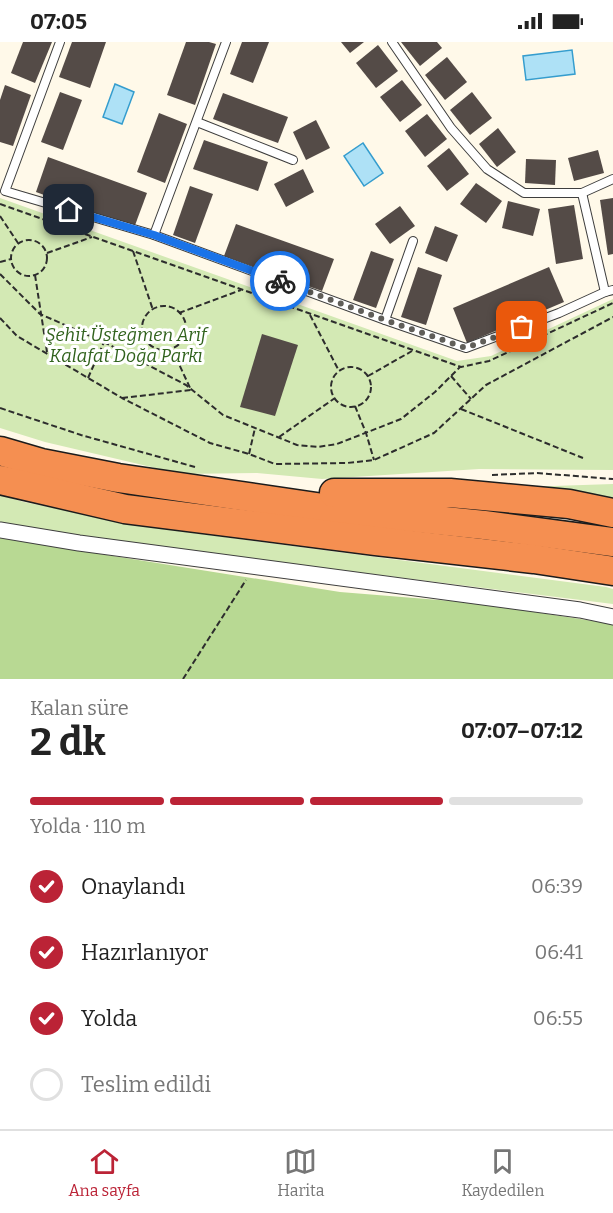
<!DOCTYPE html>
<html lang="tr">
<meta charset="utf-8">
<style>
:root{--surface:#fff;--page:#f6f6f6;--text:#222;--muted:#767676;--line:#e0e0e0;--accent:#bb2336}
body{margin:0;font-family:Bitter,serif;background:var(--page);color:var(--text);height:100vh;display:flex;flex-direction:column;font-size:22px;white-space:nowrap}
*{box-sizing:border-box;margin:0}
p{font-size:20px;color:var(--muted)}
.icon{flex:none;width:33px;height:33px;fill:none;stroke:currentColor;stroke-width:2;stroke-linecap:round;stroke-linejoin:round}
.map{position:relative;height:637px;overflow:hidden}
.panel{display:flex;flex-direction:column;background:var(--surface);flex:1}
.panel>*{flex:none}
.pin{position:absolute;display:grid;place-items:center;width:51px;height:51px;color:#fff;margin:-26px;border-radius:12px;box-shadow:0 3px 9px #0006}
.courier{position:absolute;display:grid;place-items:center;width:60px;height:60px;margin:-30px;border:4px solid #1a73e8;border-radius:50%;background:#fff;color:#222;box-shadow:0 2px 8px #0007}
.head em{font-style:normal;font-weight:700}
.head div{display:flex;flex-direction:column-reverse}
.head{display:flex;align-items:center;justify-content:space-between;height:102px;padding:0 30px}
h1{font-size:39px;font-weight:700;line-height:45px}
.bar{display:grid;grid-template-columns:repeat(4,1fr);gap:9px 6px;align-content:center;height:72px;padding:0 30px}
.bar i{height:8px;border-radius:4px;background:var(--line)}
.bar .current{background:var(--accent)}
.bar p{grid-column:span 4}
ol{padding:0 30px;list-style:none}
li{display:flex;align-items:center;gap:18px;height:66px}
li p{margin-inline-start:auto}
li .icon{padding:6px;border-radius:50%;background:var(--accent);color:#fff;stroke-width:4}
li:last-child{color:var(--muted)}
li i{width:33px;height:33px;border:3px solid var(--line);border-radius:50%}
.status{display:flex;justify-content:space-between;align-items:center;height:42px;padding:0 30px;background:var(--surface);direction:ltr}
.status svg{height:16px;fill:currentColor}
.dock{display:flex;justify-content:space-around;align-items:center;height:84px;border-top:2px solid var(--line);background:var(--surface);font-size:16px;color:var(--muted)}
.dock a{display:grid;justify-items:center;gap:3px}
.dock .current{color:var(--accent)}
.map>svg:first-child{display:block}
</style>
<div class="status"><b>07:05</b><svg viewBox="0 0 49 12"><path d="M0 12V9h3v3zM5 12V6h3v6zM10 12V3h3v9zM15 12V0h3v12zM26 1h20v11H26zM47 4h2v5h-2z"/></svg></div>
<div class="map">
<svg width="613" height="637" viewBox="0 0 613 637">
<rect width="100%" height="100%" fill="#fff9e9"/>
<!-- green -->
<g fill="#d3e9b4">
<path d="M0,156L457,319L491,314L613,257V428L479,427L322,437L257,431L181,432L45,400L0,386Z"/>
<path d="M613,442V457L497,446Z"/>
<path d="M0,453L24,460L148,485L606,545L613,547V562L100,498L0,481Z"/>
</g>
<!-- forest -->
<path fill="#b8d993" d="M0,496L340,550L476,561L613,582V637H0Z"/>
<!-- water -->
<g fill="#aee1f6" stroke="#359dce" stroke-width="1.5">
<path d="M572,8L575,32L526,38L523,14Z"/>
<path d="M115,42L134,50L122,82L103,75Z"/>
<path d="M363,101L383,131L364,144L344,114Z"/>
</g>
<!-- building -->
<g fill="#544b47">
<path d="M23,0H52L35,41L11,31Z"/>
<path d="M72,0H106L90,46L59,35Z"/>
<path d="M186,0H209L216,2L195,63L167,53Z"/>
<path d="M242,0H269L253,41L230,32Z"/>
<path d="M341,0H364L350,11Z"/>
<path d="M401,0H437L442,6L420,24Z"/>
<path d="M378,3L398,29L376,46L356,21Z"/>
<path d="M447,15L467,40L445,58L425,33Z"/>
<path d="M402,38L422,63L400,80L380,55Z"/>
<path d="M5,43L31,53L13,104L0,100V58Z"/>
<path d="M60,50L82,58L63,108L41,100Z"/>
<path d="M472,50L492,76L470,93L450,68Z"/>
<path d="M223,51L288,75L278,101L213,77Z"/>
<path d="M159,71L187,82L165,141L137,130Z"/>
<path d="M427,72L447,97L425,115L405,89Z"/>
<path d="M316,78L330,106L306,118L293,90Z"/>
<path d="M498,86L516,110L497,125L479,102Z"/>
<path d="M204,98L268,120L258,149L193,127Z"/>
<path d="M449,106L469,132L447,149L427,124Z"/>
<path d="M598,108L604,131L574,139L568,116Z"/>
<path d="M48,115L147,151L134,186L36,150Z"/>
<path d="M526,117L556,118L555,143L525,141Z"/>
<path d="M303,127L314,150L286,165L274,142Z"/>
<path d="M476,141L502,159L486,181L460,162Z"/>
<path d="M190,144L213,152L195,201L173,193Z"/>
<path d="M613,156V212L608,213L600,158Z"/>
<path d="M508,159L540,167L533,194L502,186Z"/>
<path d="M574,163L583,217L556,222L548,167Z"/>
<path d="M400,164L415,184L390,202L375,182Z"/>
<path d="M236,182L334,217L322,249L224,214Z"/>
<path d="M435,184L458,193L447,220L425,211Z"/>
<path d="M371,209L394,217L376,266L353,258Z"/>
<path d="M418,225L442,233L426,283L401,275Z"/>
<path d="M549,225L564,260L467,301L453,266Z"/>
<path d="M262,292L298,303L275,374L240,365Z"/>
</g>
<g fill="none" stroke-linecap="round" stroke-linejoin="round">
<defs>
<g id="service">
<path d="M60,0L5,149L154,193L385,278L466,306L559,271L605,250L613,248"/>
<path d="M392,0L451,86L487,127L524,151H582L613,137"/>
<path d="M197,80L293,118"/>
<path d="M582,151L605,250"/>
<path d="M154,193L226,0"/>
<path d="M385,278L413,199"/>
</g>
<path id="minor" d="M0,488L79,501L580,568L613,575"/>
<g id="motorway">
<path d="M0,409L41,421L118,436L330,467L484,483L613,500"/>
<path d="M0,438L125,467L376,499L534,517L613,529"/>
<path d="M334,451H450L569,462L613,471"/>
</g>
</defs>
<!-- service casing -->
<use href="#service" stroke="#3e3e3e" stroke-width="10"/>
<!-- minor casing -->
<use href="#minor" stroke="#3e3e3e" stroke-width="17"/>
<!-- motorway casing -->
<use href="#motorway" stroke="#1c1c1c" stroke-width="31"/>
<!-- path -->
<g stroke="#2d2d2d" stroke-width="2" stroke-dasharray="6 3" stroke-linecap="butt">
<path d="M0,162L461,325L489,319L613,261"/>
<path d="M0,174L18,201"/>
<circle cx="29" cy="216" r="18"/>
<path d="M133,209L153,268"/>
<path d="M47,211L92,195"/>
<path d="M0,220L11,217"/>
<path d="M0,232L40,272L104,300L186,343L223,373L297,403L318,405L337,402L401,377L435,350L460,325"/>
<path d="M35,233L47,310"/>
<circle cx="164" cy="286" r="22"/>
<path d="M179,271L241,248"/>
<path d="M310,273L339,329"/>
<path d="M0,276L17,294L122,356L210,401L249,412L275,422L347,421L374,418L434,391L486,343L613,275"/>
<circle cx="351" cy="345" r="20"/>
<path d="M368,334L412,309"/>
<path d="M451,334L471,357"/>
<path d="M88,336L104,300L142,288"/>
<path d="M122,356L191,348L172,307"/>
<path d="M355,364L366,391L374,418"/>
<path d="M0,366L81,393L195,425"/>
<path d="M461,367L583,416"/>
<path d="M279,395L335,356"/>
<path d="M249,412L255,386"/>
<path d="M492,433L537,431L613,437"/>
<path d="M183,637L246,538"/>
</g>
<!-- service -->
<use href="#service" stroke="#fff" stroke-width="8"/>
<!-- minor -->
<use href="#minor" stroke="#fff" stroke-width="15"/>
<!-- motorway -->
<use href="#motorway" stroke="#f58f51" stroke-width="28"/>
</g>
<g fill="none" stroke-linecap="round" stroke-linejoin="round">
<!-- done -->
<path stroke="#605e59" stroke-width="6" stroke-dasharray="0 10.8" d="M280,239L385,278L466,306L522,285"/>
<!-- route -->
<path stroke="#1a73e8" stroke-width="8" d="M69,168L154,193L280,239"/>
</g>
<g text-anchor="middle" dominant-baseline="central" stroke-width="6" stroke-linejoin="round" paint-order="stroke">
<!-- park labels -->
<g font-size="18" font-style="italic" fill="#30621c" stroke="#fff">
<text x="126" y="293">Şehit Üsteğmen Arif<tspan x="126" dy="21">Kalafat Doğa Parkı</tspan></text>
</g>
</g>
</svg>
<div class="pin" style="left:522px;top:285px;background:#ea580c"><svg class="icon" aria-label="bag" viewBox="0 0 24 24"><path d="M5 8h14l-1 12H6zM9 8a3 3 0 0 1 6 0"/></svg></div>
<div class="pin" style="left:69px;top:168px;background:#1f2937"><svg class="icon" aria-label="home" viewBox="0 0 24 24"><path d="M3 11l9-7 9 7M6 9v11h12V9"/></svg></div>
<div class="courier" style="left:280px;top:239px"><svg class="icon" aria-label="bike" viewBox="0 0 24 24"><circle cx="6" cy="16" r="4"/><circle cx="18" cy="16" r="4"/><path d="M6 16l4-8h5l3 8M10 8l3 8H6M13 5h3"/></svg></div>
</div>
<section class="panel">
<div class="head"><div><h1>2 dk</h1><p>Kalan süre</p></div><em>07:07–07:12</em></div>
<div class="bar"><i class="current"></i><i class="current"></i><i class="current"></i><i></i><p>Yolda · 110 m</p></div>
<ol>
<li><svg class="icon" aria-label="check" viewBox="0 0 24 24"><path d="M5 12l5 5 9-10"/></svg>Onaylandı<p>06:39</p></li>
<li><svg class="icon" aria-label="check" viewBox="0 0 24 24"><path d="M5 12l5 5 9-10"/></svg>Hazırlanıyor<p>06:41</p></li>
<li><svg class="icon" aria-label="check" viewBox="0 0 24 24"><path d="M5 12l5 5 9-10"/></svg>Yolda<p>06:55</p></li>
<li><i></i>Teslim edildi</li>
</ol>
</section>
<nav class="dock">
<a class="current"><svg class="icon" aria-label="home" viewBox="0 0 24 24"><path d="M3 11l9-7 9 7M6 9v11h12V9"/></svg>Ana sayfa</a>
<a><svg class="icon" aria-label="map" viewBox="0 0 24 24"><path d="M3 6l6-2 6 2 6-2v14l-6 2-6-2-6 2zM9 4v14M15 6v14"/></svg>Harita</a>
<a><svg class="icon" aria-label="saved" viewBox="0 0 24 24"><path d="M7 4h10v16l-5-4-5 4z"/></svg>Kaydedilen</a>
</nav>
